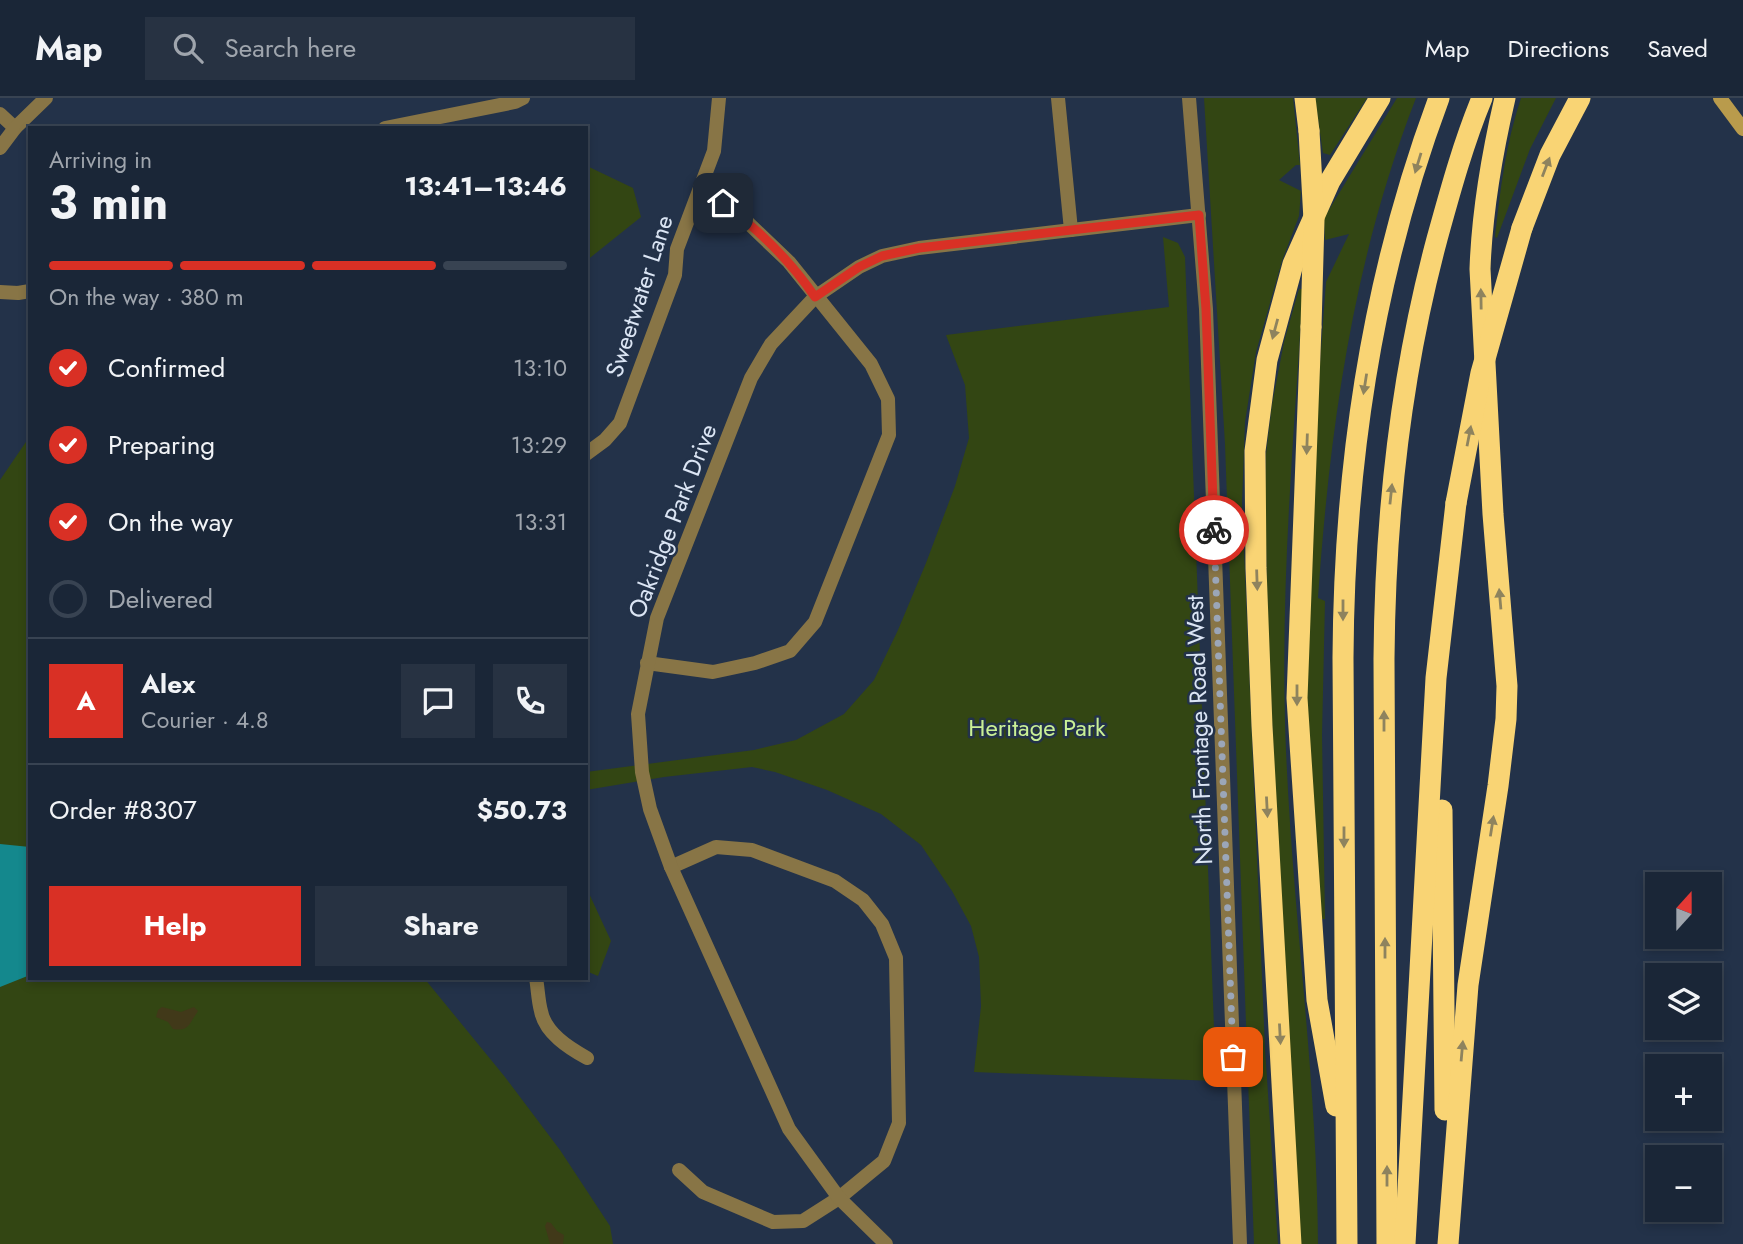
<!DOCTYPE html>
<meta charset="utf-8">
<style>
:root{--surface:#1a2637;--page:#273242;--text:#f1f3f6;--muted:#9fa5ad;--line:#384352;--accent:#d93025}
body{margin:0;font-family:Jost,sans-serif;background:var(--page);color:var(--text);height:100vh;display:flex;flex-direction:column;font-size:26px;white-space:nowrap}
*{box-sizing:border-box;margin:0}
p{font-size:23px;color:var(--muted)}
.icon{flex:none;width:38px;height:38px;fill:none;stroke:currentColor;stroke-width:2;stroke-linecap:round;stroke-linejoin:round}
.map{position:relative;flex:1;overflow:hidden}
.drawer{position:absolute;left:28px;top:28px;width:560px;height:854px;display:flex;flex-direction:column;background:var(--surface);border-radius:0px;box-shadow:0 4px 10px #0003,0 0 0 2px var(--line)}
.drawer>*{flex:none}
.needle{width:46px;rotate:21deg}
.controls{position:absolute;left:1645px;top:774px;display:grid;gap:14px}
.controls a{display:grid;place-items:center;width:77px;height:77px;border-radius:0px;background:var(--surface);box-shadow:0 4px 10px #0003,0 0 0 2px var(--line);font-size:35px}
.pin{position:absolute;display:grid;place-items:center;width:60px;height:60px;color:#fff;margin:-30px;border-radius:14px;box-shadow:0 4px 10px #0006}
.courier{position:absolute;display:grid;place-items:center;width:70px;height:70px;margin:-35px;border:5px solid #d93025;border-radius:50%;background:#fff;color:#222;box-shadow:0 2px 9px #0007}
.overview em{font-style:normal;font-weight:700}
.overview div{display:flex;flex-direction:column-reverse}
.overview{display:flex;align-items:center;justify-content:space-between;height:119px;padding:0 21px}
h1{font-size:46px;font-weight:700;line-height:52px}
.bar{display:grid;grid-template-columns:repeat(4,1fr);gap:10px 7px;align-content:center;height:84px;padding:0 21px}
.bar i{height:9px;border-radius:5px;background:var(--line)}
.bar .active{background:var(--accent)}
.bar p{grid-column:span 4}
.line{display:flex;align-items:center;gap:18px;padding:0 21px;border-top:2px solid var(--line)}
.line div{flex:1}
.round{display:grid;place-items:center;flex:none;width:74px;height:74px;border-radius:0px;background:var(--page)}
ol{padding:0 21px;list-style:none}
li{display:flex;align-items:center;gap:21px;height:77px}
li p{margin-inline-start:auto}
li .icon{padding:7px;border-radius:50%;background:var(--accent);color:#fff;stroke-width:4}
li:last-child{color:var(--muted)}
li i{width:38px;height:38px;border:4px solid var(--line);border-radius:50%}
.primary-button{display:flex;gap:14px;margin-top:auto;padding:14px 21px}
.primary-button a{flex:1;height:80px;border-radius:0px;background:var(--accent);color:#fff;font-size:28px;font-weight:700;line-height:80px;text-align:center}
.primary-button a+a{background:var(--page);color:var(--text)}
header{display:flex;align-items:center;gap:42px;box-sizing:border-box;height:98px;padding:0 35px;background:var(--surface);border-bottom:2px solid var(--line)}
header strong{font-size:33px}
nav{display:flex;gap:38px;margin-inline-start:auto;font-size:24px}
.search{width:490px;height:63px;background:var(--page);display:flex;align-items:center;gap:18px;box-sizing:border-box;padding:0 24px;border-radius:0px;color:var(--muted);font-size:26px}
.map>svg:first-child{display:block}
</style>
<header>
<strong>Map</strong>
<div class="search"><svg class="icon" aria-label="search" viewBox="0 0 24 24"><circle cx="10" cy="10" r="6"/><path d="M15 15l6 6"/></svg>Search here</div>
<nav><a>Map</a><a>Directions</a><a>Saved</a></nav>
</header>
<div class="map">
<svg width="1743" height="1146" viewBox="0 0 1743 1146">
<rect width="100%" height="100%" fill="#233249"/>
<!-- green -->
<g fill="#334613">
<path d="M1204,0H1293L1300,67H1296L1279,82L1301,93L1299,118L1282,163L1256,254L1245,324L1242,405L1265,951L1278,1146H1254L1225,346Z"/>
<path d="M1315,0H1367L1330,57L1323,55Z"/>
<path d="M1397,0H1416C1353,162 1330,328 1318,500L1325,503L1322,637L1325,821H1316L1305,603L1312,375L1326,184L1349,136L1325,142L1324,120Z"/>
<path d="M1521,0H1556L1530,51L1497,140L1495,139C1500,92 1506,45 1521,0Z"/>
<path d="M587,68L633,90L641,119L586,163Z"/>
<path d="M1163,139L1178,145L1185,159L1216,983L974,974L981,908L979,859L971,828L952,793L921,747L881,716L827,692L775,674L752,669L664,679L586,692V674L754,652L796,642L844,616L874,582L898,532L926,465L955,388L969,340L965,287L946,237L1169,209Z"/>
<path d="M1299,191H1303C1294,336 1281,479 1285,624C1290,799 1317,971 1318,1146H1300L1278,751L1268,536L1265,399L1266,356L1272,307L1284,244Z"/>
<path d="M30,338V880H424L505,979L560,1052L610,1128L613,1146H0V382Z"/>
<path d="M586,789L611,843L598,878L586,873Z"/>
</g>
<!-- sand -->
<g fill="#413919">
<path d="M162,909L181,914L194,909L198,913C189,925 190,934 173,931L168,924L156,919L158,912Z"/>
<path d="M547,1124L551,1125L557,1133L564,1137L563,1146H550L545,1128Z"/>
</g>
<!-- water -->
<path fill="#14888d" d="M0,746L30,749V877L0,889Z"/>
<g fill="none" stroke-linecap="round" stroke-linejoin="round">
<!-- minor -->
<g stroke="#887546" stroke-width="14">
<path d="M1058,0L1071,132"/>
<path d="M0,16L15,30"/>
<path d="M385,30L515,4L523,0"/>
<path d="M0,50L15,30L46,0"/>
<path d="M0,194L18,195L30,193"/>
<path d="M586,356L605,342L620,325L675,177L677,151L714,53L719,0"/>
<path d="M647,565L713,574L755,565L790,553L815,524L889,337L888,301L871,266L789,164L744,121L701,89"/>
<path d="M671,769L716,749L752,752L835,783L863,802L882,826L896,860L899,1025L884,1063L839,1100L803,1123L773,1124L703,1094L679,1072"/>
<path d="M536,880C538,891 538,902 541,913C545,935 569,950 587,960"/>
<path d="M886,1146L839,1100L789,1031L671,769L650,711L642,674L638,616L657,520L751,280L771,246L815,199L859,169L882,158L919,150L1199,117"/>
</g>
<!-- tertiary -->
<path stroke="#887546" stroke-width="14" d="M1189,0L1206,211L1240,1146"/>
<!-- secondary -->
<path stroke="#b99b4c" stroke-width="14" d="M1720,0L1743,31"/>
<!-- motorway -->
<g stroke="#f9d474" stroke-width="21">
<path d="M1305,0L1309,33"/>
<path d="M1522,130L1550,57L1580,0"/>
<path d="M1311,229L1297,600L1317,902L1336,1008"/>
<path d="M1442,712L1445,1012"/>
<path d="M1291,1146L1262,628L1256,470L1255,353L1267,262L1293,166L1330,83L1380,0"/>
<path d="M1347,1146L1343,560C1344,370 1372,179 1439,0"/>
<path d="M1387,1146L1384,561C1385,419 1400,279 1437,141C1450,94 1463,46 1482,0"/>
<path d="M1405,1146L1436,580L1456,405"/>
<path d="M1448,1146L1468,887L1498,688L1506,621L1507,588L1493,416L1480,171C1482,113 1492,56 1505,0"/>
</g>
<!-- motorway-bridge -->
<g stroke="#f9d474" stroke-width="21">
<path d="M1309,33L1314,122L1311,229"/>
<path d="M1456,405L1481,275L1522,130"/>
</g>
</g>
<!-- one-way arrows -->
<defs><path id="oneway-solid" d="M-6-.8H1V-3.2L6.5 0L1 3.2V.8H-6Z" transform="scale(1.75)"/></defs>
<g fill="#8e835e">
<use href="#oneway-solid" transform="translate(1418 65) rotate(107)"/>
<use href="#oneway-solid" transform="translate(1546 69) rotate(-69)"/>
<use href="#oneway-solid" transform="translate(1481 201) rotate(-91)"/>
<use href="#oneway-solid" transform="translate(1275 231) rotate(105)"/>
<use href="#oneway-solid" transform="translate(1365 286) rotate(99)"/>
<use href="#oneway-solid" transform="translate(1469 338) rotate(-79)"/>
<use href="#oneway-solid" transform="translate(1307 346) rotate(92)"/>
<use href="#oneway-solid" transform="translate(1391 396) rotate(-84)"/>
<use href="#oneway-solid" transform="translate(1257 482) rotate(88)"/>
<use href="#oneway-solid" transform="translate(1500 501) rotate(-95)"/>
<use href="#oneway-solid" transform="translate(1343 512) rotate(90)"/>
<use href="#oneway-solid" transform="translate(1297 597) rotate(90)"/>
<use href="#oneway-solid" transform="translate(1384 623) rotate(-90)"/>
<use href="#oneway-solid" transform="translate(1267 709) rotate(87)"/>
<use href="#oneway-solid" transform="translate(1492 728) rotate(-81)"/>
<use href="#oneway-solid" transform="translate(1344 739) rotate(90)"/>
<use href="#oneway-solid" transform="translate(1385 850) rotate(-90)"/>
<use href="#oneway-solid" transform="translate(1280 936) rotate(87)"/>
<use href="#oneway-solid" transform="translate(1462 953) rotate(-85)"/>
<use href="#oneway-solid" transform="translate(1387 1078) rotate(-90)"/>
</g>
<g fill="none" stroke-linecap="round" stroke-linejoin="round">
<!-- done -->
<path stroke="#9ba6b8" stroke-width="7" stroke-dasharray="0 12.6" d="M1214,432L1233,959"/>
<!-- route -->
<path stroke="#d93025" stroke-width="9" d="M723,105C759,132 790,162 815,199L859,169L882,158L919,150L1199,117L1206,211L1214,432"/>
</g>
<g text-anchor="middle" dominant-baseline="central" stroke-width="5" stroke-linejoin="round" paint-order="stroke">
<!-- street labels -->
<g font-size="24" fill="#dbe5f4" stroke="#233249">
<text transform="translate(639 198) rotate(-72)">Sweetwater Lane</text>
<text transform="translate(672 423) rotate(-69)">Oakridge Park Drive</text>
<text transform="translate(1199 632) rotate(-92)">North Frontage Road West</text>
</g>
<!-- park labels -->
<g font-size="24" fill="#caf096" stroke="#233249">
<text x="1037" y="629">Heritage Park</text>
</g>
</g>
</svg>
<div class="controls">
<a><svg class="needle" viewBox="-14 -14 28 28"><path d="M0-13l5 13h-10z" fill="#e53935"/><path d="M0 13l5-13h-10z" fill="#9fa5ad"/></svg></a>
<a><svg class="icon" aria-label="layers" viewBox="0 0 24 24"><path d="M12 4l9 5-9 5-9-5zM3 14l9 5 9-5"/></svg></a>
<a>+</a>
<a>−</a>
</div>
<div class="pin" style="left:1233px;top:959px;background:#ea580c"><svg class="icon" aria-label="bag" viewBox="0 0 24 24"><path d="M5 8h14l-1 12H6zM9 8a3 3 0 0 1 6 0"/></svg></div>
<div class="pin" style="left:723px;top:105px;background:#1f2937"><svg class="icon" aria-label="home" viewBox="0 0 24 24"><path d="M3 11l9-7 9 7M6 9v11h12V9"/></svg></div>
<div class="courier" style="left:1214px;top:432px"><svg class="icon" aria-label="bike" viewBox="0 0 24 24"><circle cx="6" cy="16" r="4"/><circle cx="18" cy="16" r="4"/><path d="M6 16l4-8h5l3 8M10 8l3 8H6M13 5h3"/></svg></div>
<section class="drawer">
<div class="overview"><div><h1>3 min</h1><p>Arriving in</p></div><em>13:41–13:46</em></div>
<div class="bar"><i class="active"></i><i class="active"></i><i class="active"></i><i></i><p>On the way · 380 m</p></div>
<ol>
<li><svg class="icon" aria-label="check" viewBox="0 0 24 24"><path d="M5 12l5 5 9-10"/></svg>Confirmed<p>13:10</p></li>
<li><svg class="icon" aria-label="check" viewBox="0 0 24 24"><path d="M5 12l5 5 9-10"/></svg>Preparing<p>13:29</p></li>
<li><svg class="icon" aria-label="check" viewBox="0 0 24 24"><path d="M5 12l5 5 9-10"/></svg>On the way<p>13:31</p></li>
<li><i></i>Delivered</li>
</ol>
<div class="line" style="height:126px"><b class="round" style="background:var(--accent);color:#fff">A</b><div><b>Alex</b><p>Courier · 4.8</p></div><a class="round"><svg class="icon" aria-label="chat" viewBox="0 0 24 24"><path d="M4 5h16v11H9l-5 4z"/></svg></a><a class="round"><svg class="icon" aria-label="phone" viewBox="0 0 24 24"><path d="M5 4h4l2 5-3 2q2 4 5 5l2-3 5 2v4C11 20 4 13 5 4z"/></svg></a></div>
<div class="line" style="height:91px"><div>Order #8307</div><b>$50.73</b></div>
<div class="primary-button"><a>Help</a><a>Share</a></div>
</section>
</div>
